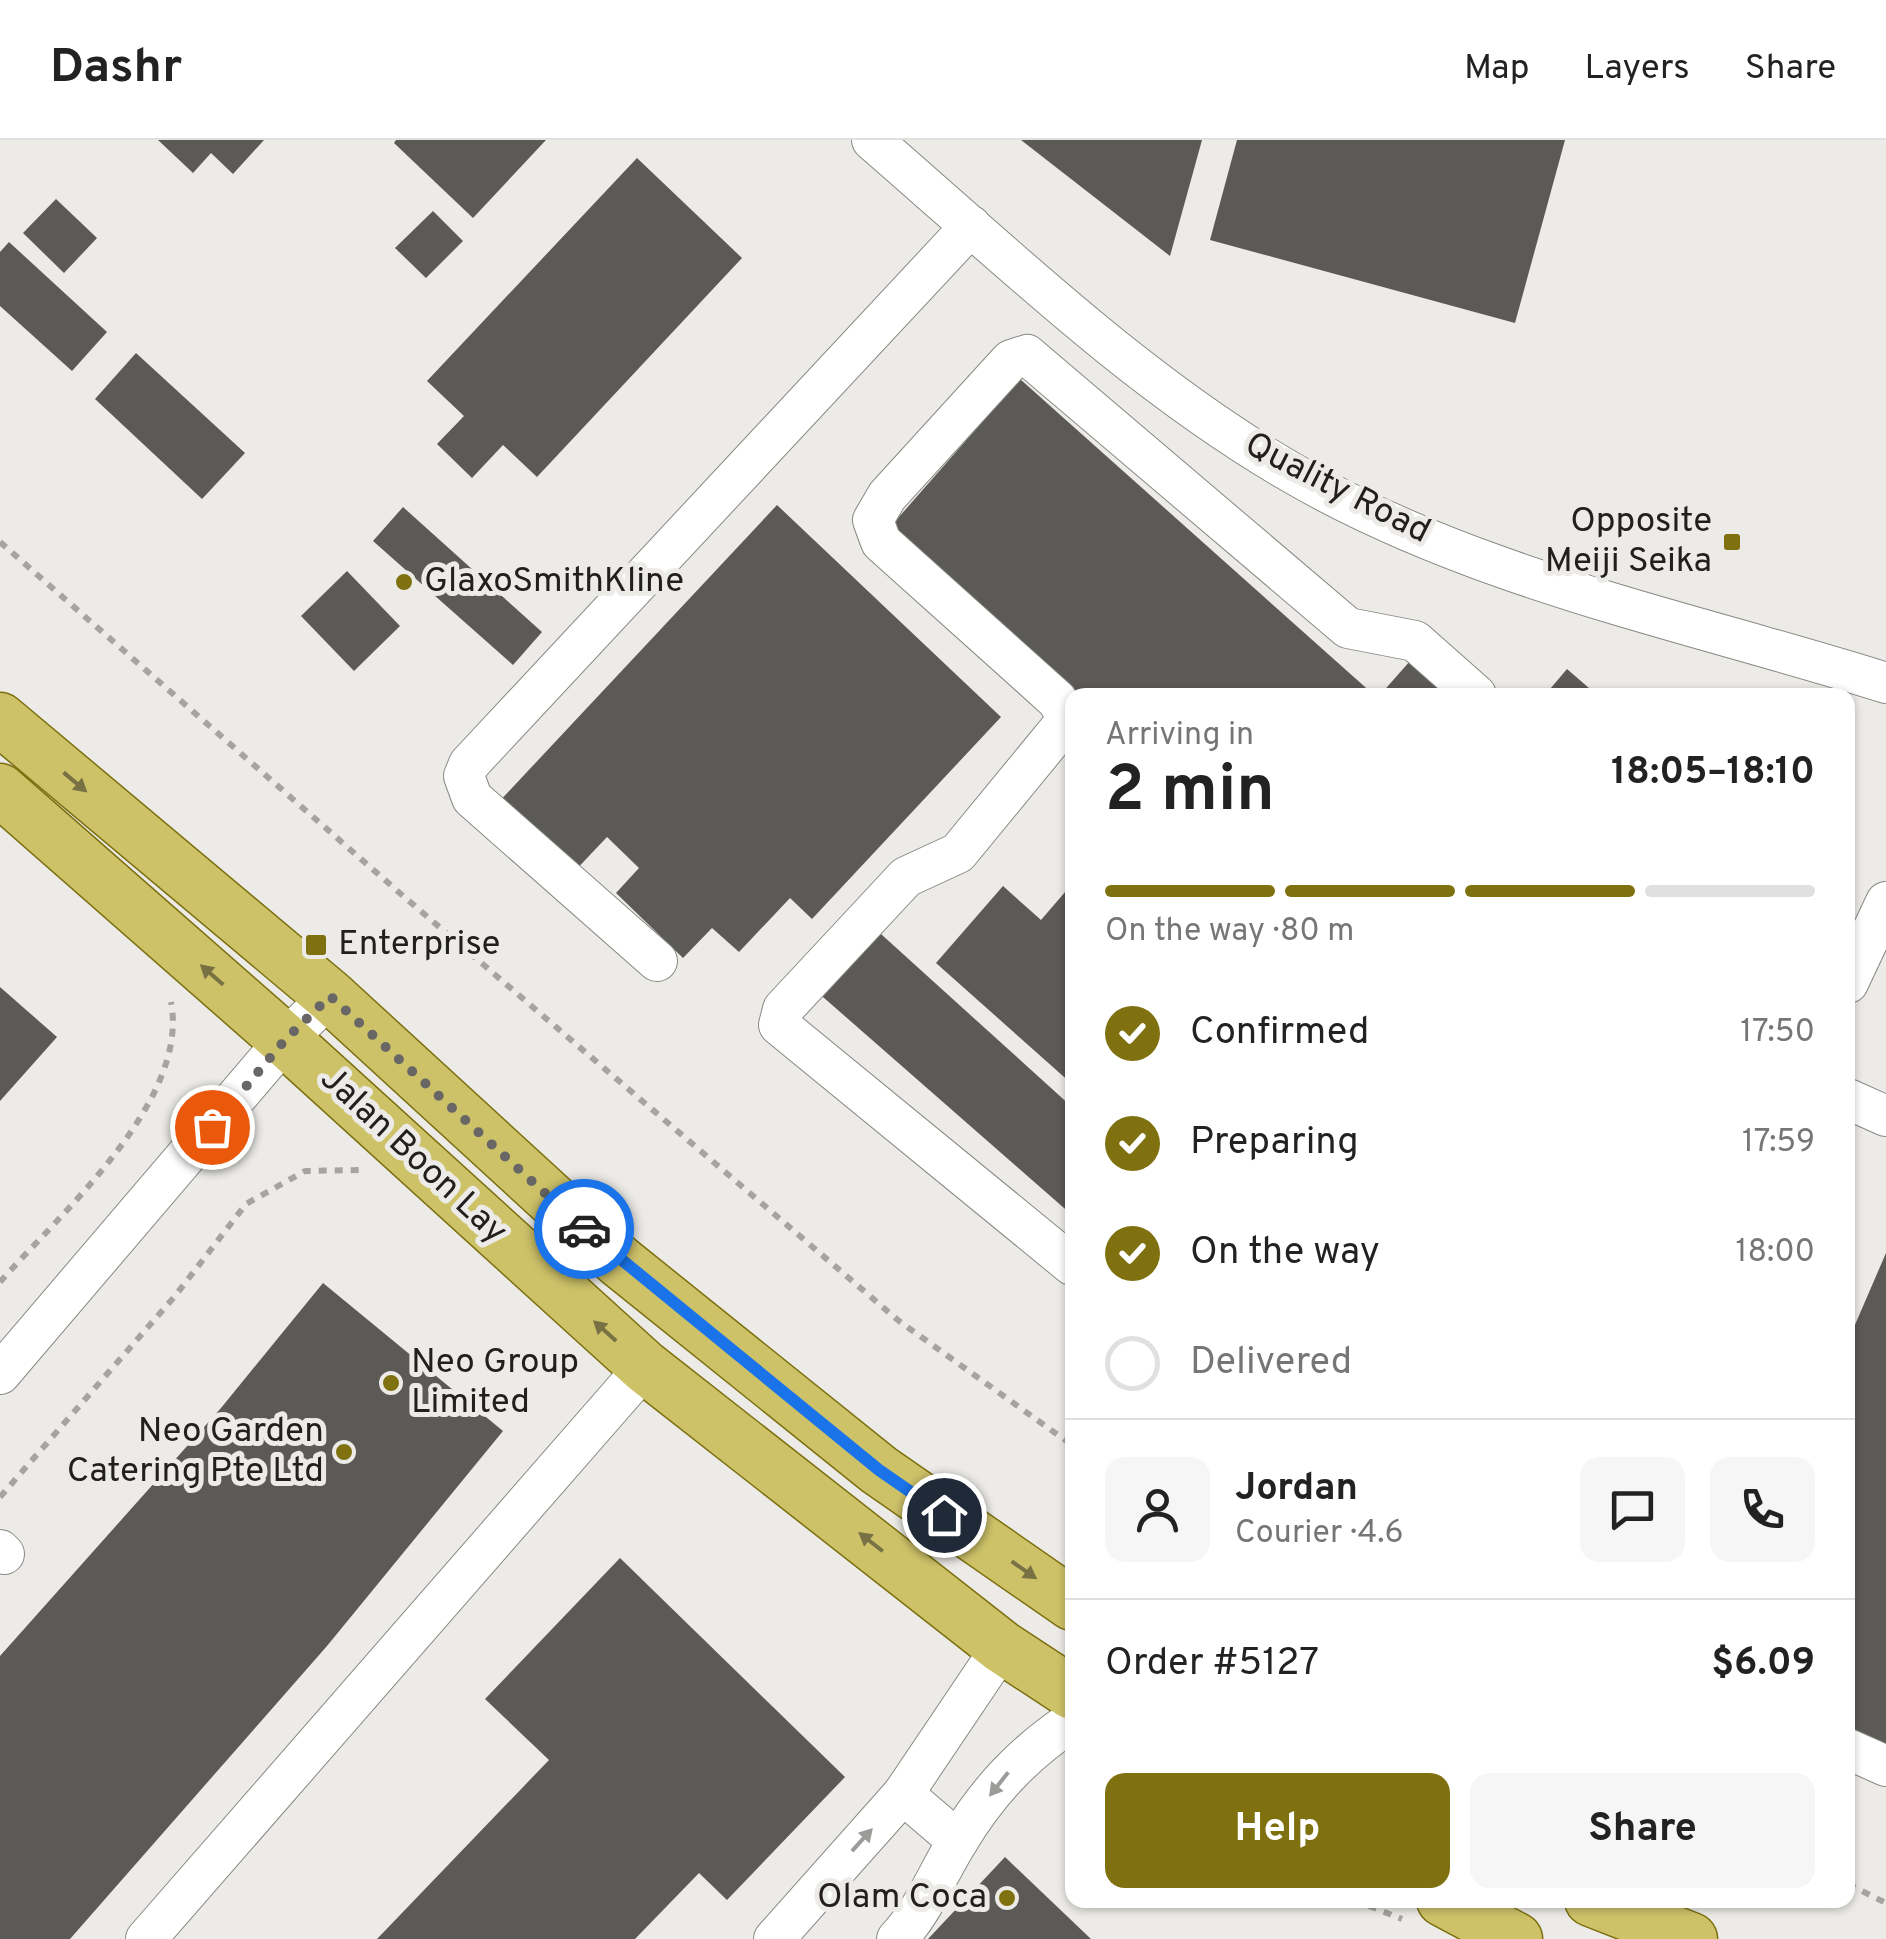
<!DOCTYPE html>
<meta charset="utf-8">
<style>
:root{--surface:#fff;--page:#f6f6f6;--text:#222;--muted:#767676;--line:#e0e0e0;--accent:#807110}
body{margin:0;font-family:Overpass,sans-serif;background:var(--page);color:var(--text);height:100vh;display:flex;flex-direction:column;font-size:38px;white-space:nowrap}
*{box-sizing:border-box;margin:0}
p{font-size:32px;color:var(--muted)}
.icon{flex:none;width:55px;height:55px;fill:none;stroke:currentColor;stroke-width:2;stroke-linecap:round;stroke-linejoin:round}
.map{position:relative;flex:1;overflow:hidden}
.details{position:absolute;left:1065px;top:548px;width:790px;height:1220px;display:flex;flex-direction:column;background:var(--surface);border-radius:20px;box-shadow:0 2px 8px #0004}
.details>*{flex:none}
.pin{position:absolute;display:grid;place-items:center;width:85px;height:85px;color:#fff;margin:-42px;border:5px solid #fff;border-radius:50%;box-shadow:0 2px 10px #0007}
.courier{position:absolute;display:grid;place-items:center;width:100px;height:100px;margin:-50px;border:8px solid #1a73e8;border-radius:50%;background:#fff;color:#222;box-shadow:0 2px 12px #0007}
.head em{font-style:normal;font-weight:700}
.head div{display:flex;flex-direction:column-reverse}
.head{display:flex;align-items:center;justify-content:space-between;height:170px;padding:0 40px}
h1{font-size:65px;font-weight:700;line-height:75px}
.bar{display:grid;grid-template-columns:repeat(4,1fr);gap:15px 10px;align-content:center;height:120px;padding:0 40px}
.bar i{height:12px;border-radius:8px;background:var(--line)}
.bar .current{background:var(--accent)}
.bar p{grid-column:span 4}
.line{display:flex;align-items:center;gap:25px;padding:0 40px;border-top:2px solid var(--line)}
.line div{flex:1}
.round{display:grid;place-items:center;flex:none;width:105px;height:105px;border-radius:20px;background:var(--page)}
ol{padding:0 40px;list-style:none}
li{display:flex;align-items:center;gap:30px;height:110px}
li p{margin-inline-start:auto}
li .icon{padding:10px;border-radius:50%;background:var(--accent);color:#fff;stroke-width:4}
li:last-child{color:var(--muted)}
li i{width:55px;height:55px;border:5px solid var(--line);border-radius:50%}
.button{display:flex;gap:20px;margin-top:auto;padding:20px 40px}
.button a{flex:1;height:115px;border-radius:20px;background:var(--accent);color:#fff;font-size:40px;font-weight:700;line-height:115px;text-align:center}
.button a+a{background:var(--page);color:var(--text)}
header{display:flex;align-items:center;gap:60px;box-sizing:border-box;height:140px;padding:0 50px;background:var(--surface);border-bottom:2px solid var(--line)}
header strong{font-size:48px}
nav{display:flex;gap:55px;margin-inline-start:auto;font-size:35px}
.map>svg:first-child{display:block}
</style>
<header>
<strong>Dashr</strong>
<nav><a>Map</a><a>Layers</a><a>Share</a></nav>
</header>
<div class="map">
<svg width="1886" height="1799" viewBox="0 0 1886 1799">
<rect width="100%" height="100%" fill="#ecebe7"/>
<!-- building -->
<g fill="#5b5a57">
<path d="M158,0H264L233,34L211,13L193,33Z"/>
<path d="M396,0H546L473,78L394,3Z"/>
<path d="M1021,0H1202L1170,116Z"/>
<path d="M1237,0H1565L1515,183L1210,100Z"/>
<path d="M637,18L742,118L537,337L503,305L472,338L437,304L464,276L427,241Z"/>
<path d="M56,59L97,98L64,133L23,93Z"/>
<path d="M433,71L463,101L426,138L395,108Z"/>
<path d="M9,102L107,192L72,231L0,166V112Z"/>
<path d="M136,213L245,313L202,359L95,259Z"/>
<path d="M1020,239L1374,555H1081L891,386Z"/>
<path d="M777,365L1001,577L812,779L790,758L739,812L712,788L683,818L616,753L639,728L607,697L571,735L497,664Z"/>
<path d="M403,367L542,492L513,525L373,401Z"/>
<path d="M347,431L400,486L354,531L301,476Z"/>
<path d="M1418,512L1466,555H1380Z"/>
<path d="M1567,529L1597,555H1545Z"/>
<path d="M1072,744V944L936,823L1003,746L1041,780Z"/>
<path d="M871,785L1072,967V1075L815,850Z"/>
<path d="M0,847L57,897L0,961Z"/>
<path d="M1886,1113V1606L1848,1589V1201Z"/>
<path d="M323,1143L503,1291L327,1506L70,1799H0V1516L221,1268Z"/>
<path d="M620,1418L845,1637L727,1760L699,1733L635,1799H377L549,1620L485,1559Z"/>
<path d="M1005,1717L1091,1799H928Z"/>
</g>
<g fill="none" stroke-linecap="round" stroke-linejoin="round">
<defs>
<g id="minor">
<path d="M872,0C1005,115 1135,241 1287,330C1470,438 1686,480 1886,543"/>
<path d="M657,821L472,658L464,636L469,624L971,86"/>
<path d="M1848,843L1886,762"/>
<path d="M1848,959L1886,976"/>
<path d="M1072,1125L779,885L783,869L906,737L958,713L1064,584L1066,575L1057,560L881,402L873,380L887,356L1011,220L1027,215L1348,488L1415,501L1476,555"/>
<path d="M0,1234L285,900L330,856"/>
<path d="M0,1410L4,1414"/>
<path d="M1848,1609L1886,1626"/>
<path d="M903,1654L958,1701"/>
<path d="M146,1799L645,1227"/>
<path d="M774,1799L903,1654L1002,1507"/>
<path d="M897,1799C925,1769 937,1734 959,1699C989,1650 1024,1613 1072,1581"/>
</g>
<g id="major">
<path d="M0,579L330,856L619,1121L879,1330L1072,1464"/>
<path d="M0,650L285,900L645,1227L1002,1507L1072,1553"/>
<path d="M1443,1760L1516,1799"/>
<path d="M1591,1760L1691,1799"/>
</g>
</defs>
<!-- minor casing -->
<use href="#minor" stroke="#888884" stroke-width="42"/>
<!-- major casing -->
<use href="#major" stroke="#7c6f0e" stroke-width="55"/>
<!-- path -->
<g stroke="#a5a4a1" stroke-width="6" stroke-dasharray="8 8" stroke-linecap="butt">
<path d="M0,402L402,755L899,1181L1072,1305"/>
<path d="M0,1142C60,1074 190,961 171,862"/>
<path d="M0,1357L175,1156L246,1064L305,1031L360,1030"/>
<path d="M1848,1744L1886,1763"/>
<path d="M1354,1760L1402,1779"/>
</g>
<!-- minor -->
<use href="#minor" stroke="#fff" stroke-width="40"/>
<!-- major -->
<use href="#major" stroke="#cec269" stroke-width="52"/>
</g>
<!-- one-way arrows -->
<defs><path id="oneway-solid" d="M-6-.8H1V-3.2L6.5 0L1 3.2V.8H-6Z" transform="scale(2.5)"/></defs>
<g fill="#787144">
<use href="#oneway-solid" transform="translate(75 642) rotate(40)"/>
<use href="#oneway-solid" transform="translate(212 835) rotate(-139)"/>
<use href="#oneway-solid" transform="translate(605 1191) rotate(-138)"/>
<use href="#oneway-solid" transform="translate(871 1402) rotate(-142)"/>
<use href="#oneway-solid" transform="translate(1024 1430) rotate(35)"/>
</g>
<g fill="#9b9b9a">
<use href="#oneway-solid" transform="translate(999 1644) rotate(128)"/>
<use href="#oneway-solid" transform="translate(862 1700) rotate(-48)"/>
</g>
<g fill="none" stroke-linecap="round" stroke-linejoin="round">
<!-- done -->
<path stroke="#686765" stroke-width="10" stroke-dasharray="0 18" d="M212,987L285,900L330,856L584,1089"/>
<!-- route -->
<path stroke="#1a73e8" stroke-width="12" d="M584,1089L879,1330L944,1375"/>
</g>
<!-- markers -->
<g fill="#807110" stroke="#ecebe7" stroke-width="4">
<rect x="1722" y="392" width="20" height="20" rx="5"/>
<circle cx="404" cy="442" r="10"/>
<rect x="304" y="793" width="24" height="24" rx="5"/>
<circle cx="391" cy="1243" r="10"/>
<circle cx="344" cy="1312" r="10"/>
<circle cx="1007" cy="1758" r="10"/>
</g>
<g text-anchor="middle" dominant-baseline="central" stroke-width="10" stroke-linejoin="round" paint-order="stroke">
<!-- street labels -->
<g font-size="35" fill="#21201f" stroke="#ecebe7">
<text transform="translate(1337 349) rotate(27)">Quality Road</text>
<text transform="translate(413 1016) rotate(43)">Jalan Boon Lay</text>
</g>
<!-- poi labels -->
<g font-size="35" fill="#21201f" stroke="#ecebe7" text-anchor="end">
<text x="1712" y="382">Opposite<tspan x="1712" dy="40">Meiji Seika</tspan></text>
<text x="424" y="442" text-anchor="start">GlaxoSmithKline</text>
<text x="338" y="805" text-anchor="start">Enterprise</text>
<text x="411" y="1223" text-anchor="start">Neo Group<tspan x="411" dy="40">Limited</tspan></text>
<text x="324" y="1292">Neo Garden<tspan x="324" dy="40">Catering Pte Ltd</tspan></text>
<text x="987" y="1758">Olam Coca</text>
</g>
</g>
</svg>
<div class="pin" style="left:212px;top:987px;background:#ea580c"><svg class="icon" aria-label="bag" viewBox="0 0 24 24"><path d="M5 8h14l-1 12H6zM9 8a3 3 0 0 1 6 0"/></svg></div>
<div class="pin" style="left:944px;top:1375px;background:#1f2937"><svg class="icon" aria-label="home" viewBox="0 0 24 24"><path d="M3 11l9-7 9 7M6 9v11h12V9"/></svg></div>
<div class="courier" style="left:584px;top:1089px"><svg class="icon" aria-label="car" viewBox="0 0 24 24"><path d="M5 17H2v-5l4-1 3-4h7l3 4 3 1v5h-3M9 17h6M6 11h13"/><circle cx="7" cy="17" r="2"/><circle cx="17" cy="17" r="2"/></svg></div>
<section class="details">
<div class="head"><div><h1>2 min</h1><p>Arriving in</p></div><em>18:05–18:10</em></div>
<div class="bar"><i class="current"></i><i class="current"></i><i class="current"></i><i></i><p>On the way · 80 m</p></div>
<ol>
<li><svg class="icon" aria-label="check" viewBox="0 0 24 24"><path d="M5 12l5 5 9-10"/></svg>Confirmed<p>17:50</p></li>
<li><svg class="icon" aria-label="check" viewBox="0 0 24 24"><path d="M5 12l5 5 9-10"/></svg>Preparing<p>17:59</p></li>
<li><svg class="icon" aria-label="check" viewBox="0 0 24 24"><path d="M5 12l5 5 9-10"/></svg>On the way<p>18:00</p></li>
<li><i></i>Delivered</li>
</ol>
<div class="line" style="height:180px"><a class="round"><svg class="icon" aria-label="person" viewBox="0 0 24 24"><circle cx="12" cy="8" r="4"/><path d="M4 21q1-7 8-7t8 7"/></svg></a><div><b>Jordan</b><p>Courier · 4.6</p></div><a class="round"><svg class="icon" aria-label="chat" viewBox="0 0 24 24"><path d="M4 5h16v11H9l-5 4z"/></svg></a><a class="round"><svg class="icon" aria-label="phone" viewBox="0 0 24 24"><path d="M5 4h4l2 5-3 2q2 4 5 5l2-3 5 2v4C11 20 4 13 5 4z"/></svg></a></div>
<div class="line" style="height:130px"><div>Order #5127</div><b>$6.09</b></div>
<div class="button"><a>Help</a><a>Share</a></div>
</section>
</div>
